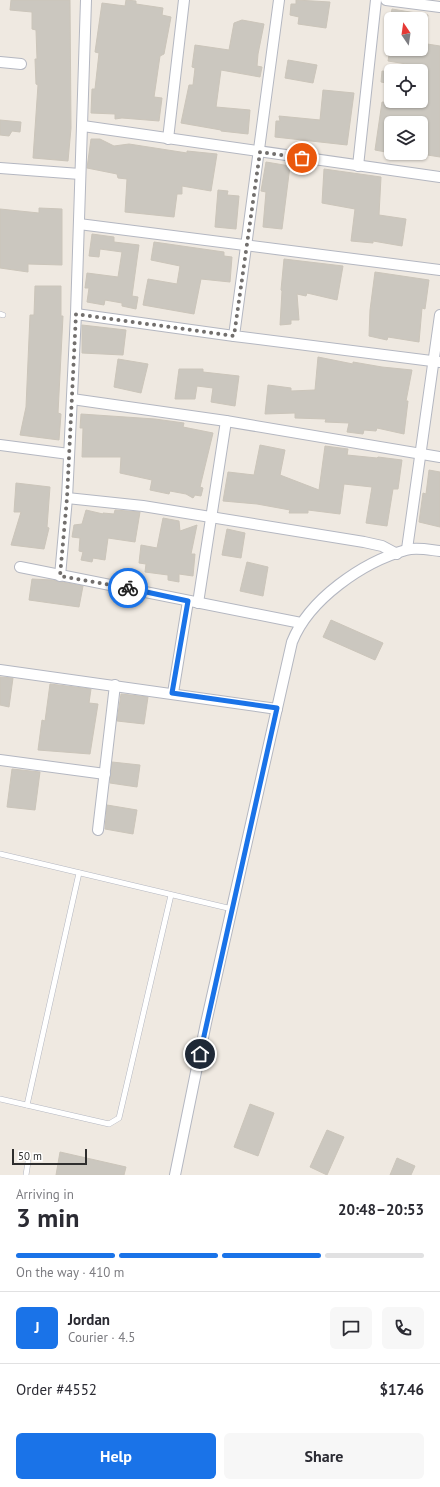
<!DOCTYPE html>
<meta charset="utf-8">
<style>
:root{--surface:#fff;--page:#f7f7f7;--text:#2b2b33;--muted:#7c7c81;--line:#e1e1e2;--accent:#1a73e8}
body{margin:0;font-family:"PT Sans",sans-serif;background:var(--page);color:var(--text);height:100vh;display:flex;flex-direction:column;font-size:15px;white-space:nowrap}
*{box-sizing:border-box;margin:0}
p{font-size:13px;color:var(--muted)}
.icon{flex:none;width:22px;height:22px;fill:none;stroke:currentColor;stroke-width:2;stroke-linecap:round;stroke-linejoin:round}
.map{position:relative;height:1175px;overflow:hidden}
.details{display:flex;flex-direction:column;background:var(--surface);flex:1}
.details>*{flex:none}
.needle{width:26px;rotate:347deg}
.buttons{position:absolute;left:384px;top:12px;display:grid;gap:8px}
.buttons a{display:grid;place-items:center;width:44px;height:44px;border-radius:6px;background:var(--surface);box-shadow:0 1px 3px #0004;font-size:20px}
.scale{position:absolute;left:12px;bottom:10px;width:75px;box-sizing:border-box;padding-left:4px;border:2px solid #2e2e2e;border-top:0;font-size:11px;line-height:14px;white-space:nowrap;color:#2e2e2e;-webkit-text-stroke:3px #fff;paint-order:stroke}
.pin{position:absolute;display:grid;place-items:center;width:34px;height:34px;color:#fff;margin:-17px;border:2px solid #fff;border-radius:50%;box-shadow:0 1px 4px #0007}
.courier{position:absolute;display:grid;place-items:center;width:40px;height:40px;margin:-20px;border:3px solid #1a73e8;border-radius:50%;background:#fff;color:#222;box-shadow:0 1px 5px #0007}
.summary em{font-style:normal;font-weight:700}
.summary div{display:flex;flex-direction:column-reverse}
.summary{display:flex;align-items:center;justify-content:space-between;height:68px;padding:0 16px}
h1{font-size:26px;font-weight:700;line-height:30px}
.bar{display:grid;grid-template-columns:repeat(4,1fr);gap:6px 4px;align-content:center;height:48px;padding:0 16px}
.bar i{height:5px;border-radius:3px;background:var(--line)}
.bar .current{background:var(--accent)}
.bar p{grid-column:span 4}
.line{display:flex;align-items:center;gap:10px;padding:0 16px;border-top:1px solid var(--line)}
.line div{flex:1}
.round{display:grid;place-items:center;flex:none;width:42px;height:42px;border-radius:6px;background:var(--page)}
.button{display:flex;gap:8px;margin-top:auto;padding:8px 16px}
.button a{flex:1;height:46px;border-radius:6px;background:var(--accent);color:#fff;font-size:16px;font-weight:700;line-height:46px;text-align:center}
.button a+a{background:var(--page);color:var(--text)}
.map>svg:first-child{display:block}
</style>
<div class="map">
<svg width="440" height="1175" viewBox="0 0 440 1175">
<rect width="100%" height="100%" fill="#efe9e1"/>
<!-- building -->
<g fill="#cbc7bf" stroke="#cbc5ba">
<path d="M11,0H70L71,128L68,161L33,158L38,85L36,84L35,59H37L36,30L32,29V12L10,10Z"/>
<path d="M126,0L136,1V4L163,8L162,15L171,17L164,54L160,56L154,97L162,98L159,121L122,118L115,119V114L91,113L92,89H95L99,53L95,52L102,3L125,6Z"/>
<path d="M296,0L330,2L326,28L298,24L299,17L290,15L291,4H296Z"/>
<path d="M392,9L428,15L427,19H390Z"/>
<path d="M242,20L264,24L258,54L257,66L262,67L260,77L221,70L216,107L250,110L248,134L221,131V130L181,123L189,85H193L195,68L192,67L195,45L229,50L234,23Z"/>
<path d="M421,43L440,46V157L421,154V123L391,121V153L375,150L382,102L421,106L425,67L388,61L390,49H421Z"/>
<path d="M288,60L317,65L313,83L285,78Z"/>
<path d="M382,71L391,72V84L381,82Z"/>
<path d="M323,90L354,93L347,145L275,137L276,121H280L279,116L320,120Z"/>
<path d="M0,120L21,122L20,132L12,131L9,136L0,135Z"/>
<path d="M91,139H100L114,146L129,144L187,153V151L217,154L211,191L182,186V194H177L174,217L125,212L127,179L118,178L117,174L87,168Z"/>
<path d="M266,162L290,166L282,229L263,227L266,192L261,191Z"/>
<path d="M324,169L381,177L379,215L406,219L402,246L373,241V243L351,241L355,209L322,203Z"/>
<path d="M218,190L228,191L227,195L239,196L236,229L215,227Z"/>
<path d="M39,208L62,209V265L28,264V272L0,268V209L39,213Z"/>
<path d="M92,234L114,237V242L139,245L132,296L138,297L136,309L122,306V303L105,300L104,305L87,302L89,288H85L87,273L118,277L122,252L100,249L99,257L89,256Z"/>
<path d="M154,242L224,252V256L232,257L230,282L201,279L194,314L143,305L148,279L177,284L180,266L151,260Z"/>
<path d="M284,259L343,266L337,300L307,293L306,296L297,294L299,320H291V324L280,325L282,291L281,290Z"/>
<path d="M375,272L429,280L425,309L422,308L419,342L388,337L387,340L369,336L370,310Z"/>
<path d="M35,286H61V316H63L58,413L61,414L59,440L20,435L26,407L30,315H34Z"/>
<path d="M82,325L126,330L123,355L82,353Z"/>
<path d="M318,357L353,364V362L382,367L412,370L406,401H408L404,434L377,428L376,431L364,430L363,434L347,432L349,423L325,422L326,419L295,418V413L265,414L268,385L291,388V391L315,390Z"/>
<path d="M118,359L148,364L141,393L114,387Z"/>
<path d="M179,369H203V372L239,376L235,406L211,402L213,388L197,386L195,399H175Z"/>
<path d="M81,414L155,419L184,423L183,427L213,433L200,487L203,488L201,496L195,495L193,498L186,494L170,491L169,494L150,490L152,480L120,473L121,457H82L83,428H80Z"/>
<path d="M260,445L285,450L280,475L319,490L325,446L348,449L347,455L377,458L378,457L402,460L398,489H393L387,526L366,523L372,487L344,484L340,514L308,510V513H289L290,510L257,504L223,501L228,472L254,475Z"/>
<path d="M429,470L440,472V527L419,522L423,493L426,494Z"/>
<path d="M16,483L50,487L47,527L49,528L44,549L11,545L21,512H14Z"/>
<path d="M86,510L103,514V513L114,514L115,510L140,512L135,542L108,538L105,560L93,558L92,562L81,560L83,552L79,551L80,538L72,537L74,525L82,524Z"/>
<path d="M163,518L179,521L180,531L197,525L191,554H195L193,576L179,574V582L168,580V575L145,572L146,564L139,563L141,545L157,548Z"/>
<path d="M227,529L245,533L241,558L222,555Z"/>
<path d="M247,562L268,567L263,596L240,591Z"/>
<path d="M32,579L52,580L83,586L79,607L29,600Z"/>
<path d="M331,620L383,643L375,660L323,637Z"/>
<path d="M0,677L13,678L9,707L0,705Z"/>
<path d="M50,684L91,689L89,703L98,704L90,754L38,750L42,720L45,721Z"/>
<path d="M121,694L148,697L144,724L117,721Z"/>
<path d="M112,762L140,765L137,787L110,783Z"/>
<path d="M12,769L40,772L35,810L7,807Z"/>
<path d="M107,805L137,810L133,834L105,829Z"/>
<path d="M250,1104L274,1113L258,1156L234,1147Z"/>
<path d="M327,1130L344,1137L327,1175L310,1167Z"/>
<path d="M60,1152L126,1167L124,1175H56Z"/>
<path d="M397,1158L415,1166L411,1175H390Z"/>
</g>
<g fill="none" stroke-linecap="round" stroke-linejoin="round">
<defs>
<g id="service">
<path d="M0,314L3,315"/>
<path d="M0,854L232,909"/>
<path d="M0,1099L109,1124L119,1118L171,895"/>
<path d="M27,1105L79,873"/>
<path d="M26,1175L28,1162"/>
</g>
<g id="minor">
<path d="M279,0L234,336L440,362"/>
<path d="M386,0L440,7"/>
<path d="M0,62L21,64"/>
<path d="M83,126L440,177"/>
<path d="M168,139L184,0"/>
<path d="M358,166L376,0"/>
<path d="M0,168L80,174"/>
<path d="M79,224L440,270"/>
<path d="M76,314L234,336"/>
<path d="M72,399L226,421L440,457"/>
<path d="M0,445L69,454"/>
<path d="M67,498L143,506L364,542L382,546L397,554"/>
<path d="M407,549L440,315"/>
<path d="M20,567L301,623"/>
<path d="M60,576L67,498L76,314L86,0"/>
<path d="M198,603L226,421"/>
<path d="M0,670L277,709"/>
<path d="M173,693L188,601"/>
<path d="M0,760L105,774"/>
<path d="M98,830L115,685"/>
<path d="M175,1175L206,1023L292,642C309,599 363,562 406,550C416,547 430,550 440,551"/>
</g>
</defs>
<!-- service casing -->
<use href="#service" stroke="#b4b7c1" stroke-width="6"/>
<!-- minor casing -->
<use href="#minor" stroke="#b4b7c1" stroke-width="12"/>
<!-- service -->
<use href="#service" stroke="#fff" stroke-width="5"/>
<!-- minor -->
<use href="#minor" stroke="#fff" stroke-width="10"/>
</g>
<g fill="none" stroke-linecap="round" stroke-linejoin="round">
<!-- done -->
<path stroke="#726f6d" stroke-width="4" stroke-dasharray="0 7.2" d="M128,588L60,576L67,498L76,314L234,336L260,152L302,158"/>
<!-- route -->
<path stroke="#1a73e8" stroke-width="5" d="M128,588L188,601L172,693L277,708L200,1054"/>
</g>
</svg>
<div class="buttons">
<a><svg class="needle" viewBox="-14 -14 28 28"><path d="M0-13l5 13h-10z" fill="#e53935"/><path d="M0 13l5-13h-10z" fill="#7c7c81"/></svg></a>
<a><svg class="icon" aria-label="locate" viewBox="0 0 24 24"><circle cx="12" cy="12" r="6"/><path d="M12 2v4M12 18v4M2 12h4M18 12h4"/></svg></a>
<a><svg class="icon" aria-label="layers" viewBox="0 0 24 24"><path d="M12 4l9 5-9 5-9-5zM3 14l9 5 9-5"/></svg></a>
</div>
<div class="scale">50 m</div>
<div class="pin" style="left:302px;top:158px;background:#ea580c"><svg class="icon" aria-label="bag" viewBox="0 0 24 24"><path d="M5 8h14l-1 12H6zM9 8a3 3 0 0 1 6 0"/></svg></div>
<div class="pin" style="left:200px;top:1054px;background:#1f2937"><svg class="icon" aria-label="home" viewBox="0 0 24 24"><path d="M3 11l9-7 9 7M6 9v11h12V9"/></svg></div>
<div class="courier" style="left:128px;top:588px"><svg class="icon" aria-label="bike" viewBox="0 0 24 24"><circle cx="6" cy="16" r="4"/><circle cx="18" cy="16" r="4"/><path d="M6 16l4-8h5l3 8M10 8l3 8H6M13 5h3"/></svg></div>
</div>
<section class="details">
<div class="summary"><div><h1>3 min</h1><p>Arriving in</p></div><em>20:48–20:53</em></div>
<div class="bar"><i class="current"></i><i class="current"></i><i class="current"></i><i></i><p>On the way · 410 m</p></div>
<div class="line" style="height:72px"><b class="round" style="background:var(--accent);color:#fff">J</b><div><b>Jordan</b><p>Courier · 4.5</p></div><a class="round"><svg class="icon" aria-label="chat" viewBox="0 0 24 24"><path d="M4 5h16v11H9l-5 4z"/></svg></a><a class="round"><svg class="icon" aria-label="phone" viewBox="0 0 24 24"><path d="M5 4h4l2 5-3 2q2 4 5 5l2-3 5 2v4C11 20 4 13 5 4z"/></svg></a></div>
<div class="line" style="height:52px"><div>Order #4552</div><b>$17.46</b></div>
<div class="button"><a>Help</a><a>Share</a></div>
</section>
